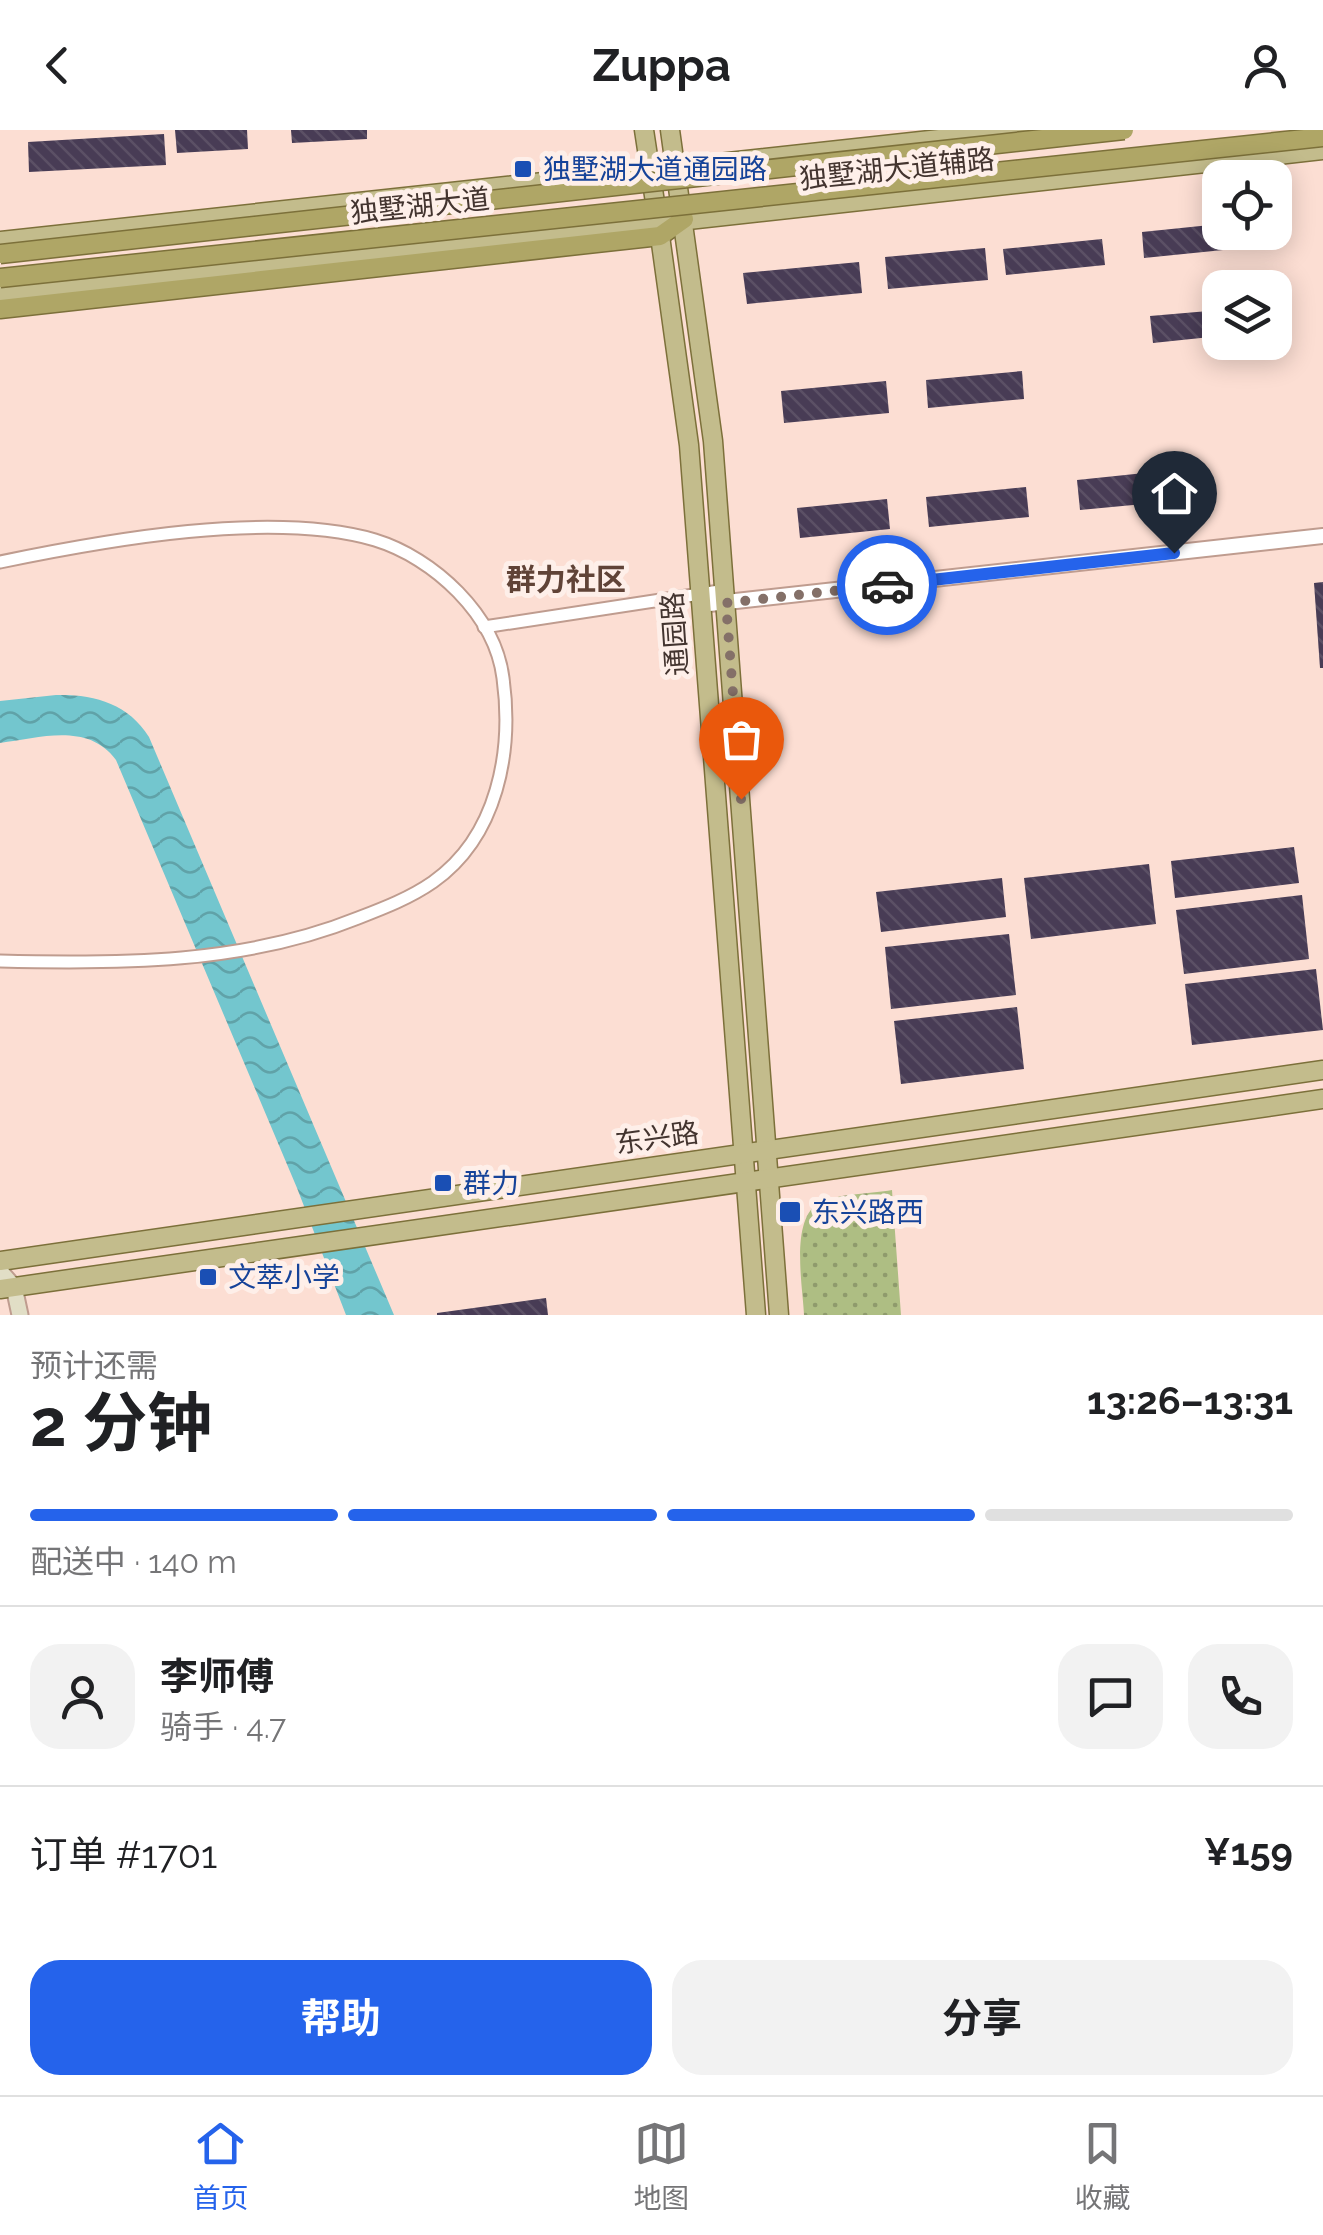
<!DOCTYPE html>
<html lang="zh">
<meta charset="utf-8">
<style>
:root{--surface:#fff;--page:#f2f2f2;--text:#202124;--muted:#757577;--line:#e0e0e0;--accent:#2563eb}
body{margin:0;font-family:Raleway,"Noto Sans SC",sans-serif;background:var(--page);color:var(--text);height:100vh;display:flex;flex-direction:column;font-size:38px;white-space:nowrap}
*{box-sizing:border-box;margin:0}
p{font-size:32px;color:var(--muted)}
.icon{flex:none;width:55px;height:55px;fill:none;stroke:currentColor;stroke-width:2;stroke-linecap:round;stroke-linejoin:round}
.map{position:relative;height:1185px;overflow:hidden}
.side{display:flex;flex-direction:column;background:var(--surface);flex:1}
.side>*{flex:none}
.tools{position:absolute;left:1202px;top:30px;display:grid;gap:20px}
.tools a{display:grid;place-items:center;width:90px;height:90px;border-radius:20px;background:var(--surface);box-shadow:0 5px 25px #0003;font-size:50px}
.pin{position:absolute;display:grid;place-items:center;width:85px;height:85px;color:#fff;margin:-102px -42px;border-radius:50% 50% 50% 0;rotate:-45deg;box-shadow:0 0 10px #0007}
.pin .icon{rotate:45deg}
.courier{position:absolute;display:grid;place-items:center;width:100px;height:100px;margin:-50px;border:8px solid #2563eb;border-radius:50%;background:#fff;color:#222;box-shadow:0 2px 12px #0007}
.head em{font-style:normal;font-weight:700}
.head div{display:flex;flex-direction:column-reverse}
.head{display:flex;align-items:center;justify-content:space-between;height:170px;padding:0 30px}
h1{font-size:65px;font-weight:700;line-height:75px}
.bar{display:grid;grid-template-columns:repeat(4,1fr);gap:15px 10px;align-content:center;height:120px;padding:0 30px}
.bar i{height:12px;border-radius:8px;background:var(--line)}
.bar .current{background:var(--accent)}
.bar p{grid-column:span 4}
.line{display:flex;align-items:center;gap:25px;padding:0 30px;border-top:2px solid var(--line)}
.line div{flex:1}
.round{display:grid;place-items:center;flex:none;width:105px;height:105px;border-radius:30px;background:var(--page)}
.button{display:flex;gap:20px;margin-top:auto;padding:20px 30px}
.button a{flex:1;height:115px;border-radius:30px;background:var(--accent);color:#fff;font-size:40px;font-weight:700;line-height:115px;text-align:center}
.button a+a{background:var(--page);color:var(--text)}
header{display:flex;justify-content:space-between;align-items:center;height:130px;padding:0 30px;background:var(--surface);font-size:45px;font-weight:700}
.menu{display:flex;justify-content:space-around;align-items:center;height:140px;border-top:2px solid var(--line);background:var(--surface);font-size:28px;color:var(--muted)}
.menu a{display:grid;justify-items:center;gap:5px}
.menu .current{color:var(--accent)}
.map>svg:first-child{display:block}
</style>
<header><svg class="icon" aria-label="back" viewBox="0 0 24 24"><path d="M15 5l-7 7 7 7"/></svg>Zuppa<svg class="icon" aria-label="person" viewBox="0 0 24 24"><circle cx="12" cy="8" r="4"/><path d="M4 21q1-7 8-7t8 7"/></svg></header>
<div class="map">
<svg width="1323" height="1185" viewBox="0 0 1323 1185">
<defs>
<pattern id="park-dots" width="8" height="8" patternUnits="userSpaceOnUse" patternTransform="scale(2.5)"><rect width="8" height="8" fill="#aebe83"/><path d="M2 2h.1M6 6h.1" fill="none" stroke="#8f9b6c" stroke-width="1.8" stroke-linecap="round"/></pattern>
<pattern id="water-waves" width="16" height="10" patternUnits="userSpaceOnUse" patternTransform="scale(2.5)"><rect width="16" height="10" fill="#73c6ce"/><path d="M0 5q4-4 8 0t8 0" fill="none" stroke="#60a2a8"/></pattern>
<pattern id="building-back-hatch" width="6" height="6" patternUnits="userSpaceOnUse" patternTransform="scale(2.5)"><rect width="6" height="6" fill="#483c55"/><path d="M-1 5l2 2M0 0l6 6M5-1l2 2" fill="none" stroke="#5b5065"/></pattern>
</defs>
<rect width="100%" height="100%" fill="#fcded3"/>
<!-- park -->
<path fill="url(#park-dots)" d="M892,1060L901,1185H804C803,1157 789,1086 821,1072C841,1063 871,1064 892,1060Z"/>
<!-- water -->
<path fill="url(#water-waves)" d="M56,565C93,564 128,573 149,607L394,1185H346L297,1058L116,630C88,592 40,608 0,613V571Z"/>
<!-- building -->
<g fill="url(#building-back-hatch)">
<path d="M175,0H247L248,19L177,23Z"/>
<path d="M291,0H367V9L292,13Z"/>
<path d="M164,4L166,35L29,42L28,12Z"/>
<path d="M1220,94V102H1231L1233,119L1144,128L1142,102Z"/>
<path d="M1102,109L1105,135L1006,145L1003,119Z"/>
<path d="M985,118L988,150L888,159L885,127Z"/>
<path d="M859,132L862,163L747,174L743,143Z"/>
<path d="M1220,180V206L1153,213L1150,186Z"/>
<path d="M1022,241L1024,269L928,278L926,250Z"/>
<path d="M886,251L889,283L784,293L781,261Z"/>
<path d="M1183,339L1186,370L1080,380L1077,350Z"/>
<path d="M1026,357L1029,387L929,397L926,367Z"/>
<path d="M887,369L890,399L800,408L797,378Z"/>
<path d="M1323,452V538H1320L1314,453Z"/>
<path d="M1294,717L1299,753L1175,768L1171,731Z"/>
<path d="M1149,734L1156,794L1031,809L1024,748Z"/>
<path d="M1002,748L1006,787L881,802L876,762Z"/>
<path d="M1302,765L1309,829L1184,844L1176,780Z"/>
<path d="M1009,804L1016,865L891,879L885,817Z"/>
<path d="M1316,839L1323,900L1192,915L1185,854Z"/>
<path d="M1017,877L1024,939L901,954L894,891Z"/>
<path d="M546,1168L548,1185H437V1183Z"/>
</g>
<g fill="none" stroke-linecap="round" stroke-linejoin="round">
<defs>
<g id="minor">
<path d="M0,432C106,410 271,380 375,410C434,428 495,485 503,548C513,621 498,706 433,752C410,768 384,778 358,788C244,834 121,834 0,831"/>
<path d="M484,497L726,460"/>
</g>
<path id="tertiary" d="M700,475L1323,406"/>
<path id="secondary" d="M0,1141L14,1157L20,1185"/>
<g id="primary">
<path d="M644,0L658,92"/>
<path d="M670,0L713,311L779,1185"/>
<path d="M660,106L689,315L756,1185"/>
<path d="M0,111L1022,0"/>
<path d="M0,166L1323,20"/>
<path d="M0,1131L1323,940"/>
<path d="M0,1159L1323,969"/>
</g>
<path id="trunk" d="M0,179L660,106L684,89"/>
</defs>
<!-- minor casing -->
<use href="#minor" stroke="#bf9c8f" stroke-width="15"/>
<!-- tertiary casing -->
<use href="#tertiary" stroke="#bf9c8f" stroke-width="18"/>
<!-- secondary casing -->
<use href="#secondary" stroke="#bf9c8f" stroke-width="19"/>
<!-- primary casing -->
<use href="#primary" stroke="#7c703a" stroke-width="21"/>
<!-- trunk casing -->
<use href="#trunk" stroke="#7c703a" stroke-width="21"/>
<!-- minor -->
<use href="#minor" stroke="#fff" stroke-width="11"/>
<!-- tertiary -->
<use href="#tertiary" stroke="#fff" stroke-width="14"/>
<!-- secondary -->
<use href="#secondary" stroke="#e1dec6" stroke-width="15"/>
<!-- primary -->
<use href="#primary" stroke="#c3bc8c" stroke-width="18"/>
<!-- trunk -->
<use href="#trunk" stroke="#afa666" stroke-width="18"/>
<defs>
<g id="trunk-bridge">
<path d="M0,124L1124,0"/>
<path d="M0,148L1323,7"/>
</g>
</defs>
<!-- trunk-bridge casing -->
<use href="#trunk-bridge" stroke="#7c703a" stroke-width="21" stroke-linecap="butt"/>
<!-- trunk-bridge -->
<use href="#trunk-bridge" stroke="#afa666" stroke-width="18"/>
</g>
<g fill="none" stroke-linecap="round" stroke-linejoin="round">
<!-- done -->
<path stroke="#847068" stroke-width="10" stroke-dasharray="0 18" d="M741,669L726,473L887,455"/>
<!-- route -->
<path stroke="#2563eb" stroke-width="12" d="M887,455L1174,423"/>
</g>
<!-- markers -->
<g fill="#1a4fb4" stroke="#feefe9" stroke-width="4">
<rect x="513" y="29" width="20" height="20" rx="5"/>
<rect x="433" y="1043" width="20" height="20" rx="5"/>
<rect x="778" y="1070" width="24" height="24" rx="5"/>
<rect x="198" y="1137" width="20" height="20" rx="5"/>
</g>
<g text-anchor="middle" dominant-baseline="central" stroke-width="10" stroke-linejoin="round" paint-order="stroke">
<!-- transit labels -->
<g font-size="28" fill="#164399" stroke="#feefe9" text-anchor="start">
<text x="543" y="39">独墅湖大道通园路</text>
<text x="463" y="1053">群力</text>
<text x="812" y="1082">东兴路西</text>
<text x="228" y="1147">文萃小学</text>
</g>
<!-- street labels -->
<g font-size="28" fill="#43342f" stroke="#feefe9">
<text transform="translate(897 39) rotate(-6)">独墅湖大道辅路</text>
<text transform="translate(420 76) rotate(-6)">独墅湖大道</text>
<text transform="translate(675 504) rotate(-94)">通园路</text>
<text transform="translate(657 1008) rotate(-8)">东兴路</text>
</g>
<!-- neighbourhood labels -->
<g font-size="30" font-weight="bold" fill="#604337" stroke="#feefe9">
<text x="566" y="449">群力社区</text>
</g>
</g>
</svg>
<div class="tools">
<a><svg class="icon" aria-label="locate" viewBox="0 0 24 24"><circle cx="12" cy="12" r="6"/><path d="M12 2v4M12 18v4M2 12h4M18 12h4"/></svg></a>
<a><svg class="icon" aria-label="layers" viewBox="0 0 24 24"><path d="M12 4l9 5-9 5-9-5zM3 14l9 5 9-5"/></svg></a>
</div>
<div class="pin" style="left:741px;top:669px;background:#ea580c"><svg class="icon" aria-label="bag" viewBox="0 0 24 24"><path d="M5 8h14l-1 12H6zM9 8a3 3 0 0 1 6 0"/></svg></div>
<div class="pin" style="left:1174px;top:423px;background:#1f2937"><svg class="icon" aria-label="home" viewBox="0 0 24 24"><path d="M3 11l9-7 9 7M6 9v11h12V9"/></svg></div>
<div class="courier" style="left:887px;top:455px"><svg class="icon" aria-label="car" viewBox="0 0 24 24"><path d="M5 17H2v-5l4-1 3-4h7l3 4 3 1v5h-3M9 17h6M6 11h13"/><circle cx="7" cy="17" r="2"/><circle cx="17" cy="17" r="2"/></svg></div>
</div>
<section class="side">
<div class="head"><div><h1>2 分钟</h1><p>预计还需</p></div><em>13:26–13:31</em></div>
<div class="bar"><i class="current"></i><i class="current"></i><i class="current"></i><i></i><p>配送中 · 140 m</p></div>
<div class="line" style="height:180px"><a class="round"><svg class="icon" aria-label="person" viewBox="0 0 24 24"><circle cx="12" cy="8" r="4"/><path d="M4 21q1-7 8-7t8 7"/></svg></a><div><b>李师傅</b><p>骑手 · 4.7</p></div><a class="round"><svg class="icon" aria-label="chat" viewBox="0 0 24 24"><path d="M4 5h16v11H9l-5 4z"/></svg></a><a class="round"><svg class="icon" aria-label="phone" viewBox="0 0 24 24"><path d="M5 4h4l2 5-3 2q2 4 5 5l2-3 5 2v4C11 20 4 13 5 4z"/></svg></a></div>
<div class="line" style="height:130px"><div>订单 #1701</div><b>¥159</b></div>
<div class="button"><a>帮助</a><a>分享</a></div>
</section>
<nav class="menu">
<a class="current"><svg class="icon" aria-label="home" viewBox="0 0 24 24"><path d="M3 11l9-7 9 7M6 9v11h12V9"/></svg>首页</a>
<a><svg class="icon" aria-label="map" viewBox="0 0 24 24"><path d="M3 6l6-2 6 2 6-2v14l-6 2-6-2-6 2zM9 4v14M15 6v14"/></svg>地图</a>
<a><svg class="icon" aria-label="saved" viewBox="0 0 24 24"><path d="M7 4h10v16l-5-4-5 4z"/></svg>收藏</a>
</nav>
